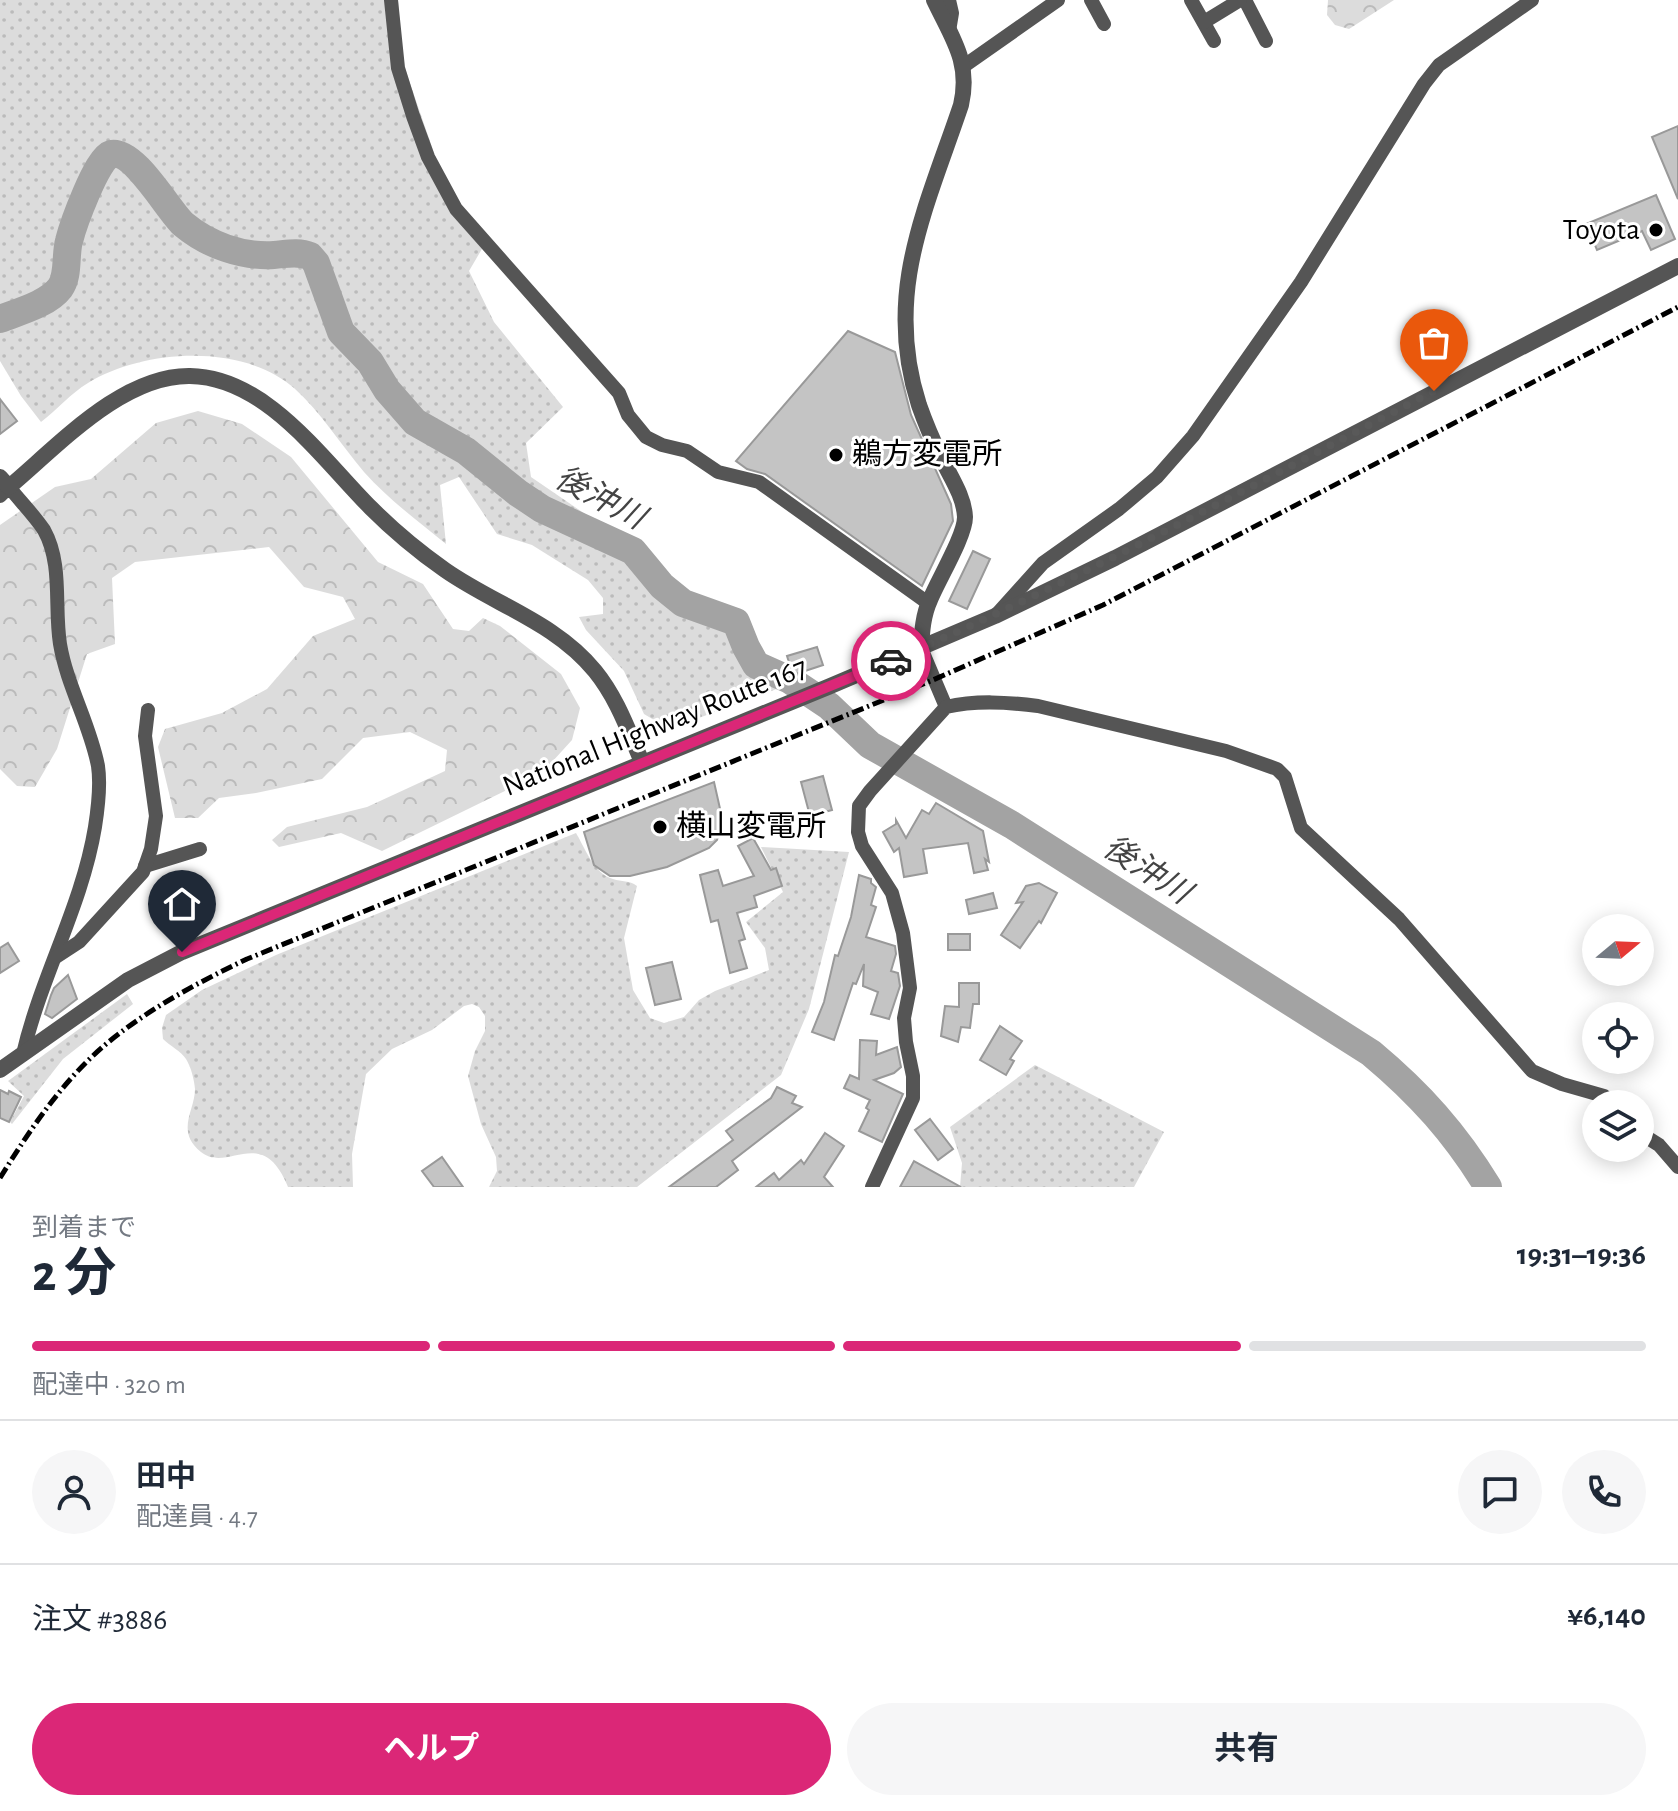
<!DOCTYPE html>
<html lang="ja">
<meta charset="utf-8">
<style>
:root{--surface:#fff;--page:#f6f6f7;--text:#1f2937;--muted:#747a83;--line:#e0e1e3;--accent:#db2777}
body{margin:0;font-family:"Alegreya Sans","Noto Sans JP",sans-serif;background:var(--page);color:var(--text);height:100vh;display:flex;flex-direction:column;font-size:30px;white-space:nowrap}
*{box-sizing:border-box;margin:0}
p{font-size:26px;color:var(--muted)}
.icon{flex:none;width:44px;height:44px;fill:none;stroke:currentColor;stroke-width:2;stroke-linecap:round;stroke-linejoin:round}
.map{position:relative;height:1187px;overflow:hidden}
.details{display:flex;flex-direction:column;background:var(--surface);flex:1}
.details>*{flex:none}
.needle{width:52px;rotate:71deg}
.controls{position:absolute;left:1582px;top:914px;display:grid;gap:16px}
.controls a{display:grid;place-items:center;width:72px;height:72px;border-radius:50%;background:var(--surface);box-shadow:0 4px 20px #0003;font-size:40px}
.pin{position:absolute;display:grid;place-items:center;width:68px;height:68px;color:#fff;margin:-82px -34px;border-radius:50% 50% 50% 0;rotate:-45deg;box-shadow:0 0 8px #0007}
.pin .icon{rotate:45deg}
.courier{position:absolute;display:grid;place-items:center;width:80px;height:80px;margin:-40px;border:6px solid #db2777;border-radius:50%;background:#fff;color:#222;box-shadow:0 2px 10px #0007}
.head em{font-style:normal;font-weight:700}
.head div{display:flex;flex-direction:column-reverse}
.head{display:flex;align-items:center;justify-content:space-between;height:136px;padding:0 32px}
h1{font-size:52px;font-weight:700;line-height:60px}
.bar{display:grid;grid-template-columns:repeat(4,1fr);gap:12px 8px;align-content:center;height:96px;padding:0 32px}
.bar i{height:10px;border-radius:6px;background:var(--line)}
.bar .selected{background:var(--accent)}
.bar p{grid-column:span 4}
.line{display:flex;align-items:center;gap:20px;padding:0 32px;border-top:2px solid var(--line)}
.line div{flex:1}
.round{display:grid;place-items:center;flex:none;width:84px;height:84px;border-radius:42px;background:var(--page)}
.button{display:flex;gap:16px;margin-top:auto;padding:16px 32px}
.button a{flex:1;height:92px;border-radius:48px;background:var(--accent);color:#fff;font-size:32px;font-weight:700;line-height:92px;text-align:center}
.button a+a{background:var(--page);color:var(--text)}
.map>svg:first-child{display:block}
</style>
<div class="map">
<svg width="1678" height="1187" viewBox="0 0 1678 1187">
<defs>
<pattern id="grass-dots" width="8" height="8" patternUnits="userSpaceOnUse" patternTransform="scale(2)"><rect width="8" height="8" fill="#dcdcdc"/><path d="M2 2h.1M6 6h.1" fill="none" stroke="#bbb" stroke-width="1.8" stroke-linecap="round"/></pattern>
<pattern id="forest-crowns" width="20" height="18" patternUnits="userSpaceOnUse" patternTransform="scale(2)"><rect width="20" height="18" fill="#dcdcdc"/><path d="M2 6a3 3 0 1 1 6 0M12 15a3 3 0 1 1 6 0" fill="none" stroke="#bbb"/></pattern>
</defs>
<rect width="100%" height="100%" fill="#fff"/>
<!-- grass -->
<g fill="url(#grass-dots)">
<path d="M0,0H398L402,60L442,176L486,242L469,271L494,322L563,407L526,443L531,477L591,518L622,531L683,596L705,607L727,627L748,672L778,679L782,687L669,729L644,714L624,671L586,630L579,617L603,614V598L588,580L532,545L497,534L459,477L440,485L446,544C419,522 388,499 364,472C341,445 321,412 294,388C242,343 144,349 88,383C71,393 57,410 41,422L21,396L0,361Z"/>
<path d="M576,833C585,848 594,874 613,879C622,882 629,880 637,886L624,938L633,990L650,1018L664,1023L684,1017L699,1000L715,991L769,970L765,948L746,922L783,892L761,847L849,852L809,1009L781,1075L637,1187H489L497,1171L496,1157L481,1124L468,1076L475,1051L485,1031V1016L479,1007L472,1004L464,1006L432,1030L392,1049L366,1074L352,1154L353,1187H288C262,1123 228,1174 201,1152C175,1131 195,1111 195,1089C194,1079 191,1067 186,1059C181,1051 170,1046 163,1039L162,1028L166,1015L202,990L276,955Z"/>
<path d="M127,994L133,1004L63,1059L12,1124L10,1122L24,1096L8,1081Z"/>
<path d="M1035,1065L1164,1132L1134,1187H960L962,1163L950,1127Z"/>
</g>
<!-- forest -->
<g fill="url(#forest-crowns)">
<path d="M1328,0H1394L1349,29L1335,25L1327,15Z"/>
<path d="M198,411L242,424L291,457L378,562L423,584L453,629L469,631L483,618L500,626L561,674L580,708L572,740L542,773L382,851L341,833L279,847L272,840L287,827L367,807L445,771L447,750L410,732L363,738L322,779L256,793L219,798L198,818H175L158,747L165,729L222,713L267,689L313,636L355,619L343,597L304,587L269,547L135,562L112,578L115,644L87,654L57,749L35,787L17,786L0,769V525L55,487L91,479L156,423Z"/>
</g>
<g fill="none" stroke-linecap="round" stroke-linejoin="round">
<!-- river -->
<path stroke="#a3a3a3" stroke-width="28" d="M0,319C18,312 48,304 60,288C69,276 65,255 69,241C73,225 97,158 111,154C134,149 168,210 183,224C208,245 242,257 274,255C287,254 298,251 310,256L316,263L341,332L370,362L387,390L415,422L466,451L518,493L542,509L633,551L662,586L683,603L736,622L746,647L756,665L790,680L829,706L870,745L1012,825L1371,1053C1420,1094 1455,1133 1488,1187"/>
</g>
<!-- building -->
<g fill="#c4c4c4" stroke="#999" stroke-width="2">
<path d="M1678,126V199L1652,137Z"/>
<path d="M1656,195L1675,239L1651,250L1642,231L1597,250L1586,224Z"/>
<path d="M848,331L895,352L911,415L951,504L953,521L922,586L765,474L747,469L736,461Z"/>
<path d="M0,399L17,421L0,434Z"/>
<path d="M973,551L990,559L967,609L949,601Z"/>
<path d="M817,647L823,665L793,675L787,656Z"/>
<path d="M823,776L832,810L810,816L801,782Z"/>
<path d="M714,782L723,822L717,840L709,848L667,867L630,876H610L594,865L584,832Z"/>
<path d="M936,803L983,831L989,862L985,859L988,870L974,873L968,843L923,849L927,873L904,877L899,848L894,852L883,832L896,824V820L906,838L922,810L929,814Z"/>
<path d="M753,838L771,870L776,868L782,886L754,896L757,907L737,913L745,939L739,941L747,968L730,973L718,920L711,922L700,875L718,870L723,886L754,876L738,846Z"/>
<path d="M859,875L871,879V883L876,887L871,905L876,907L866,937L895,946L896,954L891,971L898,973L900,986L889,1019L871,1014L878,992L863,986L864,964L856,984L853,983L834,1040L812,1032L824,1002L835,955L838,956L851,917Z"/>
<path d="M1039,883L1057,893L1041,923L1039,921L1020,948L1001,935L1023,902L1016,903L1026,886Z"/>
<path d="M993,893L997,908L969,914L966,900Z"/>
<rect x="948" y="934" width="22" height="16"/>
<path d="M8,943L19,961L0,973V948Z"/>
<path d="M672,962L681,999L655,1005L646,968Z"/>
<path d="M68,975L77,999L52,1018L45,1014L51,995L54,988Z"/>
<path d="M959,983H979V1004H973L970,1028L961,1027L958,1042L941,1036L945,1006L959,1007Z"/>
<path d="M1000,1026L1022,1041L1010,1059L1014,1061L1006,1075L980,1060Z"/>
<path d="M860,1040L877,1041L876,1055L897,1047L901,1067L894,1073L874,1080L903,1094L882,1142L859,1131L869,1110L866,1108L870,1100L844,1088L850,1075L859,1079Z"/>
<path d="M777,1087L796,1096L792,1103L802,1107L732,1161L738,1170L716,1187H669L733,1140L726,1131L771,1098Z"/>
<path d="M0,1090L8,1094L9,1091L21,1097L9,1122L0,1118Z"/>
<path d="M930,1119L953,1149L938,1160L915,1130Z"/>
<path d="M825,1133L844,1146L824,1177L833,1187H756L774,1173L779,1180L801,1160L804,1164Z"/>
<path d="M442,1157L463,1187H434L422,1171Z"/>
<path d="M914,1161L961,1187H900Z"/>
</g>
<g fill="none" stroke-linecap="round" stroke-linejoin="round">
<!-- minor -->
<g stroke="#555" stroke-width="14">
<path d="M391,0L398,68L413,116L428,157L456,209L619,393L628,415L646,437L662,445L687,451L718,472L759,482L928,603"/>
<path d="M1091,0L1104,24"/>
<path d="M1191,0L1214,41"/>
<path d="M1245,0L1266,41"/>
<path d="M1204,22L1240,0"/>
<path d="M949,31L952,13L949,0"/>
<path d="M964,66L1058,0"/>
<path d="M0,496L9,487C20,501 34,515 44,530C63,564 54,607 60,644C67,686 90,724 98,766C101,786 98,808 95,827C82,906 41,976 23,1054"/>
<path d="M998,613L1043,563L1119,509L1157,477L1193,436L1301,282L1424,84L1439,65L1532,0"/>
<path d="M921,648L946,707"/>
<path d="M145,866L200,849"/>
<path d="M56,957L79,942L143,872L151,849L156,816L145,736L148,710"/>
<path d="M1640,1133L1659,1145L1678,1167"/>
<path d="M872,1187L913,1098V1076L906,1042L904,1018L910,988L903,933L892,893L862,846L858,832L859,806L870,791L946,707C976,700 1007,702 1038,706L1226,751L1277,769L1285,777L1301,828L1399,919L1532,1071L1562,1084L1604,1096L1613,1104"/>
</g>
<!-- tertiary -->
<g stroke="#555" stroke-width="16">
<path d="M0,477L9,487C58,446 122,375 190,376C266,377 322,459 371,508C394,531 418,551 445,570C495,605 555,622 595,671C617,698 628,730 642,762"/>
<path d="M921,648C922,632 923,615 930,600C938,580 965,536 965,517C964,495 949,475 940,455C932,439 925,422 919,405C883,293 926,209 961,105C971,62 952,38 934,0"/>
<path d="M0,1070L128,980L182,952L828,687L995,616L1115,558L1678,266"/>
</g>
<!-- rail -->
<path stroke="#000" stroke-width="5" stroke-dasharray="12 4 2 4" stroke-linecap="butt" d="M0,1178C31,1128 65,1077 111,1040C152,1007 199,982 247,959L933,680L1103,605L1678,307"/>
</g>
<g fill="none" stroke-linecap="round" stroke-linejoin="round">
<!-- done -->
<path stroke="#595959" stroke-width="8" stroke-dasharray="0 14.4" d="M891,661C1077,581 1254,485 1434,391"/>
<!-- route -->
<path stroke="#db2777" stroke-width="10" d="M182,952L891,661"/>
</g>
<!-- markers -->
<g fill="#000" stroke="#fff" stroke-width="3">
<circle cx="1656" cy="230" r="8"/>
<circle cx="836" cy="455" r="8"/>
<circle cx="660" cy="827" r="8"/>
</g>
<g text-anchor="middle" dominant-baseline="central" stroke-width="6" stroke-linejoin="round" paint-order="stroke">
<!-- poi labels -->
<g font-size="30" fill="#000" stroke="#fff" text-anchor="start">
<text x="1640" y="230" text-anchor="end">Toyota</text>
<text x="852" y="455">鵜方変電所</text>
<text x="676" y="827">横山変電所</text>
</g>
<!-- street labels -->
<g font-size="30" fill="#000" stroke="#fff">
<text transform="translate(655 727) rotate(-22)">National Highway Route 167</text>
</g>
<!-- water labels -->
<g font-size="32" font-style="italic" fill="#444" stroke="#fff">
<text transform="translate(600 498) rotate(28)">後沖川</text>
<text transform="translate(1147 870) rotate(33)">後沖川</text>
</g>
</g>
</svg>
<div class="controls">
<a><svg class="needle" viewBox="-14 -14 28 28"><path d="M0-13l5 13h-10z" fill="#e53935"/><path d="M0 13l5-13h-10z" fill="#747a83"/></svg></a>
<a><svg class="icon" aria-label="locate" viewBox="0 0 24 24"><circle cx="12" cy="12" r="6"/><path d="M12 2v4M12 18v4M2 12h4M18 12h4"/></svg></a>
<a><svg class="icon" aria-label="layers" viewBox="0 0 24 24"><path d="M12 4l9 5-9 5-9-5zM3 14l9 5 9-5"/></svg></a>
</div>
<div class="pin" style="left:1434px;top:391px;background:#ea580c"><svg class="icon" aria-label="bag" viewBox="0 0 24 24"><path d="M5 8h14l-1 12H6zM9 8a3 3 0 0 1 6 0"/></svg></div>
<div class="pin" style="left:182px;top:952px;background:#1f2937"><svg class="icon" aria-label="home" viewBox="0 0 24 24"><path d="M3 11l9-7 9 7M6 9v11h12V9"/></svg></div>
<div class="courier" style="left:891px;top:661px"><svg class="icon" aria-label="car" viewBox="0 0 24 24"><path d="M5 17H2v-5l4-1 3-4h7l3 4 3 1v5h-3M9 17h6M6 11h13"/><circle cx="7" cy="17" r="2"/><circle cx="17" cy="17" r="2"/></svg></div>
</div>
<section class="details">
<div class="head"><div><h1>2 分</h1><p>到着まで</p></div><em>19:31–19:36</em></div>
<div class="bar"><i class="selected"></i><i class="selected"></i><i class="selected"></i><i></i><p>配達中 · 320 m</p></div>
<div class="line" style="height:144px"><a class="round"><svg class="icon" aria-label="person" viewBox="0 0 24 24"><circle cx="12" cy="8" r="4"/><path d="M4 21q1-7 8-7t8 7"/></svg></a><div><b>田中</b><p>配達員 · 4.7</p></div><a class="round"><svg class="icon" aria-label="chat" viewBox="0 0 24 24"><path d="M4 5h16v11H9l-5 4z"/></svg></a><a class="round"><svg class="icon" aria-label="phone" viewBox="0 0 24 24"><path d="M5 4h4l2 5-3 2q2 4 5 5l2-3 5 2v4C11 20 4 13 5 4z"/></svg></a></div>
<div class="line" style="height:104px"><div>注文 #3886</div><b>¥6,140</b></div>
<div class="button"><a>ヘルプ</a><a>共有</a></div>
</section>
